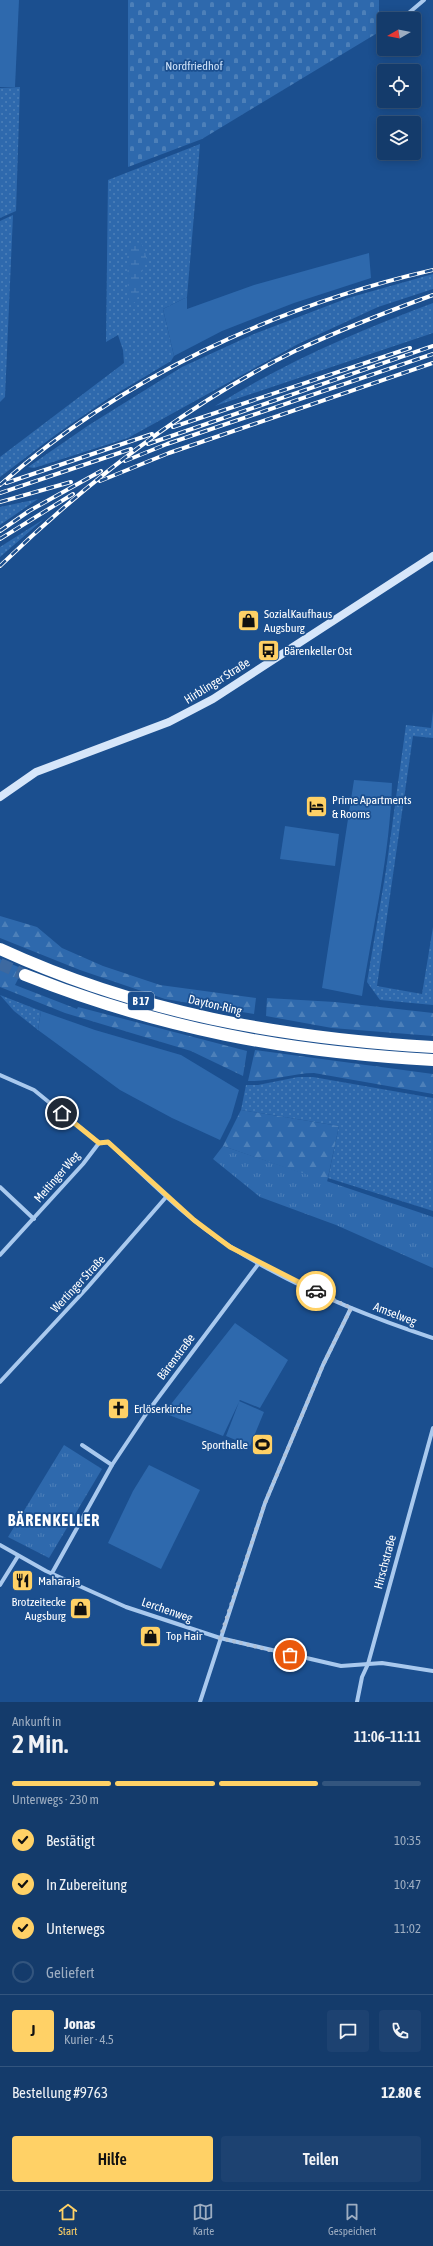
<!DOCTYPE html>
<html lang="de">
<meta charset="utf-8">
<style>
:root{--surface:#143b6b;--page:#1d4271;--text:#f1f3f6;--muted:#9dadc1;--line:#33557e;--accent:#ffd166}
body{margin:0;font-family:"Asap Condensed",sans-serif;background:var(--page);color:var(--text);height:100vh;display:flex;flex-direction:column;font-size:15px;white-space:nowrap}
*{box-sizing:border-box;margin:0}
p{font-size:13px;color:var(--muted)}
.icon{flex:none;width:22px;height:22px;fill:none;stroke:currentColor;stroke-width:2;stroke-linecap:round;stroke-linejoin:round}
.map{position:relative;height:1702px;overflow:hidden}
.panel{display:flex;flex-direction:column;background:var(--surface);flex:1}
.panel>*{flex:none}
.needle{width:26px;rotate:261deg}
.fabs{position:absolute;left:377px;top:12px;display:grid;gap:8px}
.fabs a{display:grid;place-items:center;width:44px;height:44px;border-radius:4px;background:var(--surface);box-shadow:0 2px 10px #0003,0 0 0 1px var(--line);font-size:20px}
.pin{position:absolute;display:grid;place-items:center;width:34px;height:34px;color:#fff;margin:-17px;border:2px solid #fff;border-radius:50%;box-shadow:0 1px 4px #0007}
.courier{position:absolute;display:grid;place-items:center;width:40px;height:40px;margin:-20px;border:3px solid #ffd166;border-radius:50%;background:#fff;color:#222;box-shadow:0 1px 5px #0007}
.headline em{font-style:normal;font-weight:600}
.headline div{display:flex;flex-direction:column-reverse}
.headline{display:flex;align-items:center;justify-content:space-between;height:68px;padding:0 12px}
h1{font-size:26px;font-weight:600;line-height:30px}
.bar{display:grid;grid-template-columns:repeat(4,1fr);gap:6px 4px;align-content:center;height:48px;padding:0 12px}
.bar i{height:5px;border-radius:3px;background:var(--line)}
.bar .active{background:var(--accent)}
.bar p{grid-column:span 4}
.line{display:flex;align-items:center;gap:10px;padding:0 12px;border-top:1px solid var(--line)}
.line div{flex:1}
.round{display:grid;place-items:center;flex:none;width:42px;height:42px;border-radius:4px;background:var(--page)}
ol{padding:0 12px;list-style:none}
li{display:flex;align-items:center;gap:12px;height:44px}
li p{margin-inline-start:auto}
li .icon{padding:4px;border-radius:50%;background:var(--accent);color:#111;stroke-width:4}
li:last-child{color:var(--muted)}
li i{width:22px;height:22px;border:2px solid var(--line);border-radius:50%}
.button{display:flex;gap:8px;margin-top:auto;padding:8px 12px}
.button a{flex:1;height:46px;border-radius:4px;background:var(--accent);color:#111;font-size:16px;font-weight:600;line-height:46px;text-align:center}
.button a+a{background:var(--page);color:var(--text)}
.dock{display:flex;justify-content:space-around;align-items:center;height:56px;border-top:1px solid var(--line);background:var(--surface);font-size:11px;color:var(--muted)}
.dock a{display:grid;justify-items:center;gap:2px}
.dock .active{color:var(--accent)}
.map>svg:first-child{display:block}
</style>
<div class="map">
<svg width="433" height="1702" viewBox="0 0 433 1702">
<defs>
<pattern id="grass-dots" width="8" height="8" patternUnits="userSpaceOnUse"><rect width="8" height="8" fill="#2e69ad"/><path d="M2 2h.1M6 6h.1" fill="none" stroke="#4d80b9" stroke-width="1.8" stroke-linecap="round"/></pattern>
<pattern id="forest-firs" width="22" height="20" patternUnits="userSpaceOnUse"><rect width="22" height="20" fill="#2e69ad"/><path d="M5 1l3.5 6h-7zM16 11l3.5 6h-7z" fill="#4d80b9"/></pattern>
<pattern id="wetland-marsh" width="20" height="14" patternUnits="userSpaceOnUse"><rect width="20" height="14" fill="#2e69ad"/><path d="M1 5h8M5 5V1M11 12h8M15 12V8" fill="none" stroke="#4d80b9"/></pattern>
<pattern id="cemetery-stones" width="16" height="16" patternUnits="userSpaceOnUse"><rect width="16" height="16" fill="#2e69ad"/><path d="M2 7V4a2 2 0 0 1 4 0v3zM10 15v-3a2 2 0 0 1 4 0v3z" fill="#4d80b9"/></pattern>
<pattern id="park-tufts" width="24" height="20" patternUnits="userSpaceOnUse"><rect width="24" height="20" fill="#2e69ad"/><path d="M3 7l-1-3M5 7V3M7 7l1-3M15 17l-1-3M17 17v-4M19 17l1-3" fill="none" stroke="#4d80b9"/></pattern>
</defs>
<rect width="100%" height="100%" fill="#1b4f8f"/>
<!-- grass -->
<g fill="url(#grass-dots)">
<path d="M20,87L16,211L0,218V88Z"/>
<path d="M200,144L187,297L163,309L174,356L171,361L109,398L58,433L0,477V457L124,363L123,350L118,335L106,342L108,180Z"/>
<path d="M13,215L5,397L0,402V221Z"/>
<path d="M433,274V289L378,307L298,344L128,438L34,468L28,467L89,425L182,367L254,334L348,298Z"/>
<path d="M433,303V333L215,406C284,363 357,331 433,303Z"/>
<path d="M38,499L0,525V507Z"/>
<path d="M44,519L0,557V547Z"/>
<path d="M433,711V738L413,736L377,986L422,994L433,927V1005L380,1000L367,982L386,870L406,725L431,728Z"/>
<path d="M0,995L41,1011L38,1030L14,1011Z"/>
<path d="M298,1077H313L433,1098V1211L328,1178L339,1126L241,1110L246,1085H258Z"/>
</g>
<!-- forest -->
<g fill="url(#forest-firs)">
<path d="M0,916L37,927L62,948L103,966L160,985L256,998L254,1014L165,999L80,970L0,938Z"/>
<path d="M0,959L23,969L15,985L77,1009L78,1007L247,1051L243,1076L191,1051L65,1013L0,987Z"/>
<path d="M267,998L335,1002L433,1013V1036L332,1028L266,1016Z"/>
<path d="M255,1050L433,1074V1094L314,1073C292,1073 270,1082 248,1081Z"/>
<path d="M241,1110L339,1126L327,1182L223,1146Z"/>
</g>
<!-- wetland -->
<path fill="url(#wetland-marsh)" d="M133,242L141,243L145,251L147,261C137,275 143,294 134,303L128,301L127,246Z"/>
<!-- cemetery -->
<path fill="url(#cemetery-stones)" d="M128,0H379V32L202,139L128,167Z"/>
<!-- park -->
<g fill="url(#park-tufts)">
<path d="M223,1146L433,1217V1268L336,1225L260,1197L213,1159Z"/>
<path d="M64,1445L102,1469L49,1558L8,1537Z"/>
</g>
<!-- garden -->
<g fill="#2e69ad">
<path d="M0,0H19L15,87H0Z"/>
<path d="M369,253L371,278L294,303L222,331L174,356L163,309L187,297V309L254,285Z"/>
<path d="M354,780L392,783C390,854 373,926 362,996L322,988Z"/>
<path d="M285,826L339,834L335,866L280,859Z"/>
<path d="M41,1011L95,1030L181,1055L239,1090L231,1118L220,1140L172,1118L120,1090L38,1030Z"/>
<path d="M235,1323L288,1360L260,1408L240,1400L239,1401L264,1412L250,1446L226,1436L239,1402L223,1436L164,1413Z"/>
<path d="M149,1465L200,1490L161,1569L108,1543L133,1491Z"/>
</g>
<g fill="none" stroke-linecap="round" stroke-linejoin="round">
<!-- highway-tunnel -->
<path stroke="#3d69a0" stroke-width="12" stroke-dasharray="12 6" stroke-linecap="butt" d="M0,964L25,975"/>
<!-- street -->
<g stroke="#a9c9ee" stroke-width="4">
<path d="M404,17L424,0"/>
<path d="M0,1075L34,1090L99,1143"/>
<path d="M0,1187L34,1219"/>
<path d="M0,1255L83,1164L99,1143L108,1142C147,1178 185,1218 231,1247C291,1285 366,1316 433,1338"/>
<path d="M0,1382L87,1288L167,1196"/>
<path d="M82,1445L112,1465"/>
<path d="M0,1545L46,1571L126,1607L220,1638L341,1666L382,1663L433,1671"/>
<path d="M52,1573L112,1465L146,1414L259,1263"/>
<path d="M0,1585L18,1556"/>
<path d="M200,1702L265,1503L323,1365L351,1308"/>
<path d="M357,1702L362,1677L368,1664L433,1428"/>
</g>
<!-- secondary -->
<path stroke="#d6e6fa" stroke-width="8" d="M0,797L36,772L169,722L213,699L433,556"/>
<!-- highway -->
<g stroke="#fff" stroke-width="12">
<path d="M0,949C139,1013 281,1038 433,1047"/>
<path d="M25,975C161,1029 287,1052 433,1060"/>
</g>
<defs>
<g id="rail">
<path d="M173,427L410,348"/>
<path d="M148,444L433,346"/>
<path d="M125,461L167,444L433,354"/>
<path d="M100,481L169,453L433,363"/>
<path d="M6,483L152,434"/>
<path d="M0,485C121,378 276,306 433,270"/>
<path d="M0,493L131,449"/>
<path d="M0,502L71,482"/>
<path d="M0,531L29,511L101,471"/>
<path d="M0,539L73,494"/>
<path d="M0,566C88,481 185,405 295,351C340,330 386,312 433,295"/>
</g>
</defs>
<!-- rail casing -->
<use href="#rail" stroke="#fff" stroke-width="4"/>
<!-- rail -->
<use href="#rail" stroke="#1b4f8f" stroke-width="2.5" stroke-dasharray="8" stroke-linecap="butt"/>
</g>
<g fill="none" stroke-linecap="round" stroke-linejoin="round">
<!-- done -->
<path stroke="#afc1d8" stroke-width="4" stroke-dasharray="0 7.2" d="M290,1655L220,1638L265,1503L323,1365L351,1308L316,1291"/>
<!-- route -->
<path stroke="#ffd166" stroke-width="5" d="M62,1113L99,1143L108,1142L194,1220L230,1247L316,1291"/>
</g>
<!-- icons -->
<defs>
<symbol id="shop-square" viewBox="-11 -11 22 22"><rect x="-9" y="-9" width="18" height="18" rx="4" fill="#ffd166" stroke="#1b4f8f"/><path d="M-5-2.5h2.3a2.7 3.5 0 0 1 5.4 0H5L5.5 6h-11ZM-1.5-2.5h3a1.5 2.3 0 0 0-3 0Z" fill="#111"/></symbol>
<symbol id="bus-square" viewBox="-11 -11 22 22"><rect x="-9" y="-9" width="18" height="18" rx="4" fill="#ffd166" stroke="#1b4f8f"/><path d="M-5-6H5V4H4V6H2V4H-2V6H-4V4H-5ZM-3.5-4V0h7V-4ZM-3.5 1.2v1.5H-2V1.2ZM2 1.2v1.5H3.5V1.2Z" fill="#111"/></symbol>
<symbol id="hotel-square" viewBox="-11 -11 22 22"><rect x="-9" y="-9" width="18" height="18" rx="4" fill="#ffd166" stroke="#1b4f8f"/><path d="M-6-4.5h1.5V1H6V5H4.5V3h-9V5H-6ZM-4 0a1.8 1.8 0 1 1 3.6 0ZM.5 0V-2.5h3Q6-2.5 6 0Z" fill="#111"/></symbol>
<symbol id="church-square" viewBox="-11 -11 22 22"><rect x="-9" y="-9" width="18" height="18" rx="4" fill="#ffd166" stroke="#1b4f8f"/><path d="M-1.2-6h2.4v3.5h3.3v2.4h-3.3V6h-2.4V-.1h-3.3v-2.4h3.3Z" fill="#111"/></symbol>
<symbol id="stadium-square" viewBox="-11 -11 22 22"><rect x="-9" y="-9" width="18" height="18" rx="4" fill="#ffd166" stroke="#1b4f8f"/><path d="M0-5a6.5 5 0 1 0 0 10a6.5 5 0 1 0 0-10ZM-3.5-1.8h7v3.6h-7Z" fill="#111"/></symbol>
<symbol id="restaurant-square" viewBox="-11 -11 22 22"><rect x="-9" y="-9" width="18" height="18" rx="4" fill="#ffd166" stroke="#1b4f8f"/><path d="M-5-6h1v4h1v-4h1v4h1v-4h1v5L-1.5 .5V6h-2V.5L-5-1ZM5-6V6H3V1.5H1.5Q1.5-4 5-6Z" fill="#111"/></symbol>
</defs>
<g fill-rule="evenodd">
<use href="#shop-square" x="236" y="608" width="25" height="25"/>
<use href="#bus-square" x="256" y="638" width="25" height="25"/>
<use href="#hotel-square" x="304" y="794" width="25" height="25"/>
<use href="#church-square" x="106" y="1396" width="25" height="25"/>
<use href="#stadium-square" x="250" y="1432" width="25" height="25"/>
<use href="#restaurant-square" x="10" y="1568" width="25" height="25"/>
<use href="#shop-square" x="68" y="1596" width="25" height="25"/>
<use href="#shop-square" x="138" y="1624" width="25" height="25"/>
</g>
<g text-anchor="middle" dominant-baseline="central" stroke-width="3.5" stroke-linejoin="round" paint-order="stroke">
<!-- shield labels -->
<rect fill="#1b4f8f" stroke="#bbcadd" stroke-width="1" x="128" y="992" width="26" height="18" rx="3"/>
<g font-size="11" font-weight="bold" fill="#fff">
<text x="141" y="1001">B 17</text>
</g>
<!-- park labels -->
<g font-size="12" fill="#cfe3fa" stroke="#1b4f8f">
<text x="194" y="66">Nordfriedhof</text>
</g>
<!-- poi labels -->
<g font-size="12" fill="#fff" stroke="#1b4f8f" text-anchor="start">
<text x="264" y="614">SozialKaufhaus<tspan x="264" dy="14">Augsburg</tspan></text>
<text x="284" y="651">Bärenkeller Ost</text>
<text x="332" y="800">Prime Apartments<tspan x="332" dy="14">&amp; Rooms</tspan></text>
<text x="134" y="1409">Erlöserkirche</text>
<text x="248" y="1445" text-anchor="end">Sporthalle</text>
<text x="38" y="1581">Maharaja</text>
<text x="66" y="1602" text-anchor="end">Brotzeitecke<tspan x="66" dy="14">Augsburg</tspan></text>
<text x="166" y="1636">Top Hair</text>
</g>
<!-- street labels -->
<g font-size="12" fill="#fff" stroke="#1b4f8f">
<text transform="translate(217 681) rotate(-32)">Hirblinger Straße</text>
<text transform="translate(215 1005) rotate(13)">Dayton-Ring</text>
<text transform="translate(57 1177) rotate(-49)">Meitinger Weg</text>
<text transform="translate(78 1284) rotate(-47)">Wertinger Straße</text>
<text transform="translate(395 1314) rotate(21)">Amselweg</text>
<text transform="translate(176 1357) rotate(-53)">Bärenstraße</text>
<text transform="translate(385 1562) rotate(-75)">Hirschstraße</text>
<text transform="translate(167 1610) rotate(19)">Lerchenweg</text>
</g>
<!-- district labels -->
<g font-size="16" font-weight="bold" letter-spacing="1" fill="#fff" stroke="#1b4f8f">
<text x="54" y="1520">BÄRENKELLER</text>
</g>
</g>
</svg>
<div class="fabs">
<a><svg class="needle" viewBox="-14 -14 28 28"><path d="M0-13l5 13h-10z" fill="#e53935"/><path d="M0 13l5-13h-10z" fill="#9dadc1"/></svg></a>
<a><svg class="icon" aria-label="locate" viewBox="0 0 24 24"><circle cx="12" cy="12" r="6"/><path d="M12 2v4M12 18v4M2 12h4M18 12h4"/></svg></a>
<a><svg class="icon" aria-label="layers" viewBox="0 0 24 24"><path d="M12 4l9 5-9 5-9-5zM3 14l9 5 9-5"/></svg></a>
</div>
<div class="pin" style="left:290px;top:1655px;background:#ea580c"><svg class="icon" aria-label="bag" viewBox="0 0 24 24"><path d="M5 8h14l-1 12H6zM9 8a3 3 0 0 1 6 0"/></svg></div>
<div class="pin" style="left:62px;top:1113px;background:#1f2937"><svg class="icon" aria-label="home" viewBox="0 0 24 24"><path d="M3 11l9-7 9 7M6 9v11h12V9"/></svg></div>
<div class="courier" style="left:316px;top:1291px"><svg class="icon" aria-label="car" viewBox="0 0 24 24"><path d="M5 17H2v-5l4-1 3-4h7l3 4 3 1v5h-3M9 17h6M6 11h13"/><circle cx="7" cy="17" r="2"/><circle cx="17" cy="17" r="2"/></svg></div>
</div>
<section class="panel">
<div class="headline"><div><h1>2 Min.</h1><p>Ankunft in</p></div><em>11:06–11:11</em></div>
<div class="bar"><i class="active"></i><i class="active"></i><i class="active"></i><i></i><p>Unterwegs · 230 m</p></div>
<ol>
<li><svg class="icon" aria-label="check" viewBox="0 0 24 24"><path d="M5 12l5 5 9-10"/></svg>Bestätigt<p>10:35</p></li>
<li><svg class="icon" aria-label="check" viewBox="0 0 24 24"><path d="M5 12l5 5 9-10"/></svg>In Zubereitung<p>10:47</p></li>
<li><svg class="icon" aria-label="check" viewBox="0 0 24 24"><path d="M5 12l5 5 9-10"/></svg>Unterwegs<p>11:02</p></li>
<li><i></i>Geliefert</li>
</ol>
<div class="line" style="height:72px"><b class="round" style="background:var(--accent);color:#111">J</b><div><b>Jonas</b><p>Kurier · 4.5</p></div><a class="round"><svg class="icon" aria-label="chat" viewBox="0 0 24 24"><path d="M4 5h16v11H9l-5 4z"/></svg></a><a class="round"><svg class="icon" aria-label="phone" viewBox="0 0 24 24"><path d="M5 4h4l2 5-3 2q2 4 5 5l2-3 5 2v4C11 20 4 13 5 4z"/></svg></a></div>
<div class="line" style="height:52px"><div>Bestellung #9763</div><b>12.80 €</b></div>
<div class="button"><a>Hilfe</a><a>Teilen</a></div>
</section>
<nav class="dock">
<a class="active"><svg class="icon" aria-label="home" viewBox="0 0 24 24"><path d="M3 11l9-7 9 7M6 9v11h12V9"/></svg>Start</a>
<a><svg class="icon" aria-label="map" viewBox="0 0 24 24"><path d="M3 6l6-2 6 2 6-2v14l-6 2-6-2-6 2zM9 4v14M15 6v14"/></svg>Karte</a>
<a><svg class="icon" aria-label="saved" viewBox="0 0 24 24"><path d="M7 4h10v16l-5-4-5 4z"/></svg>Gespeichert</a>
</nav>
